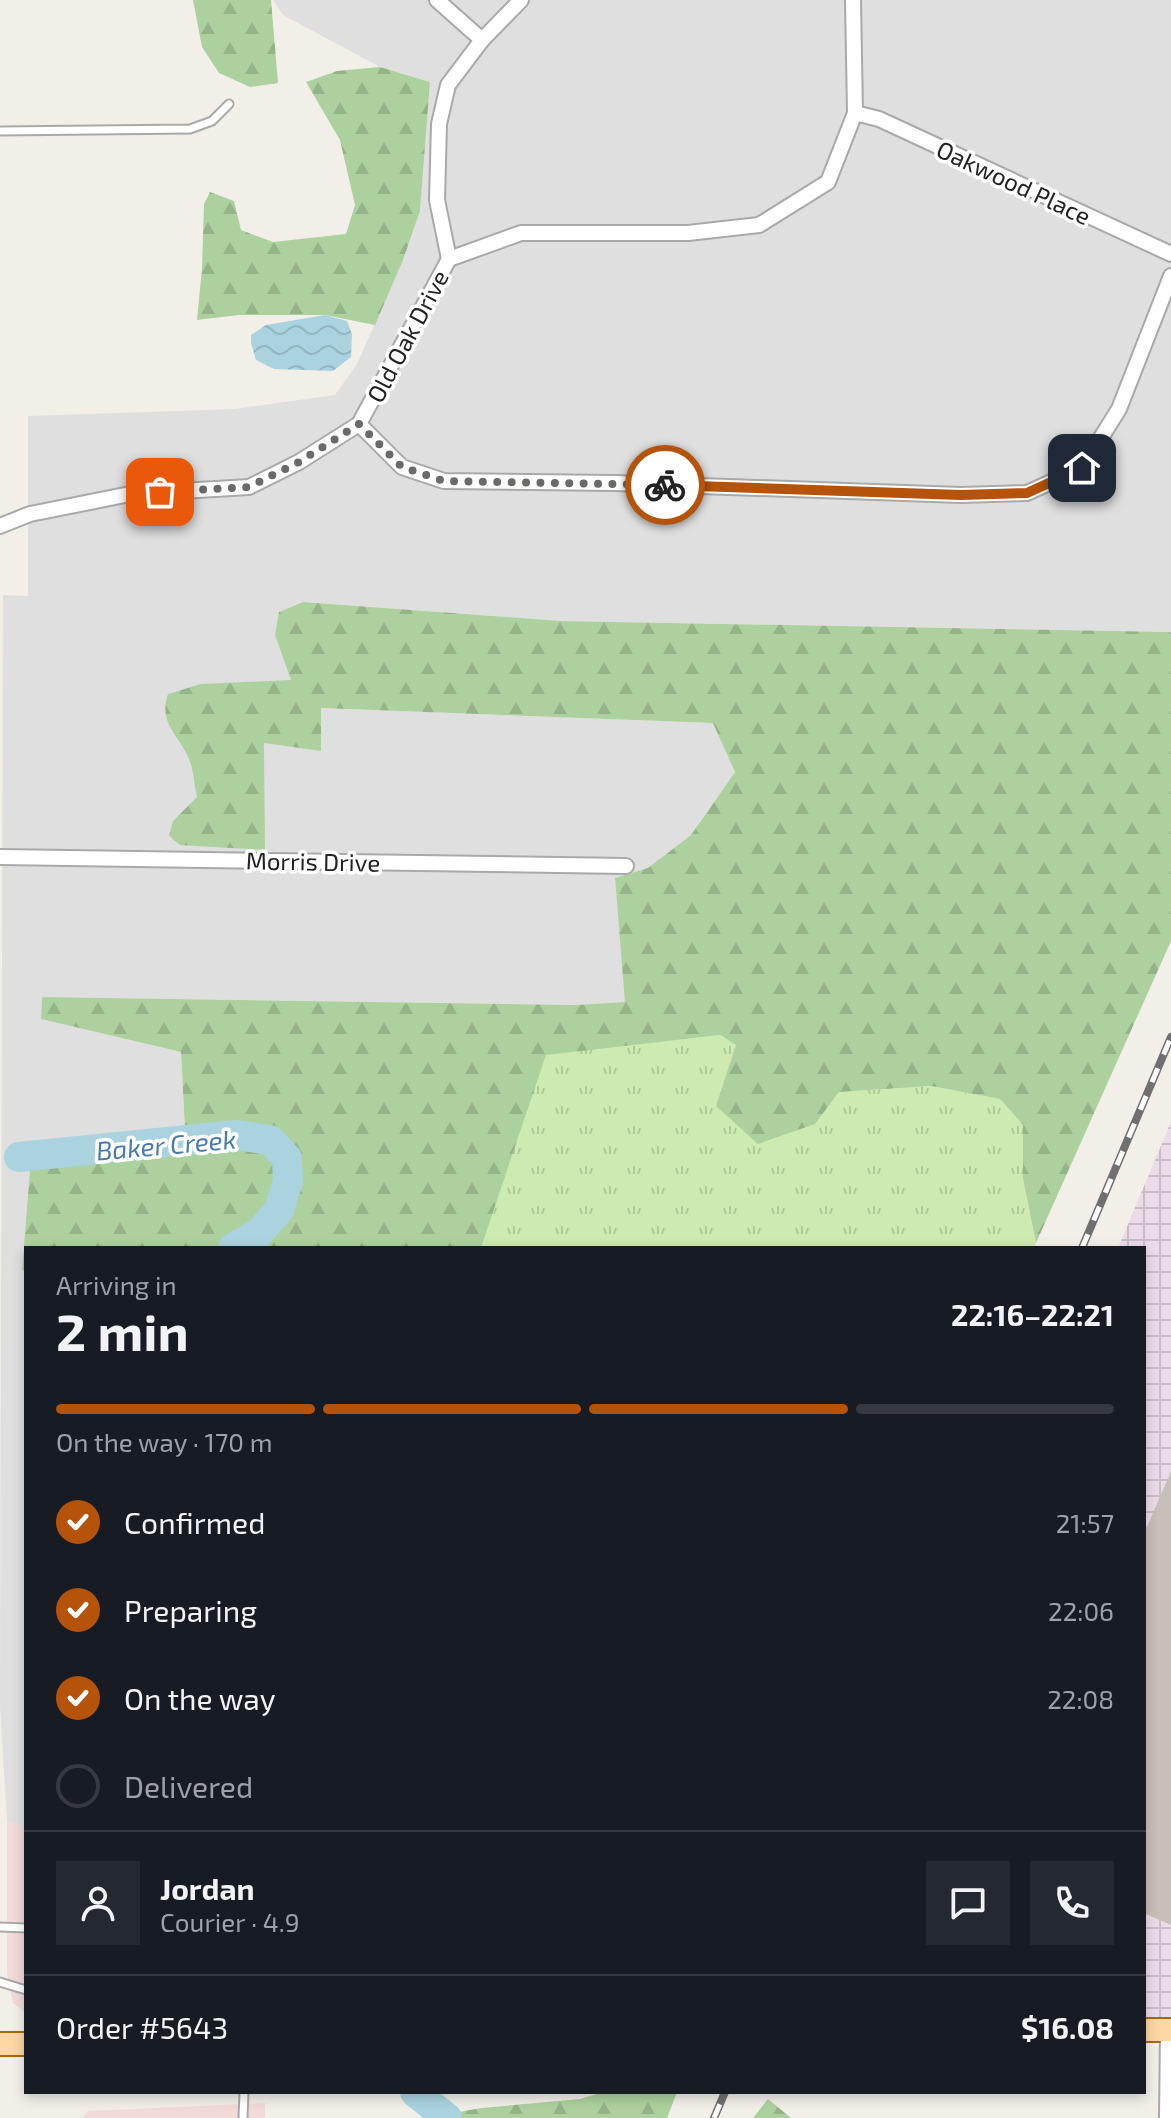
<!DOCTYPE html>
<meta charset="utf-8">
<style>
:root{--surface:#171b24;--page:#242831;--text:#f1f3f6;--muted:#9ea1a6;--line:#363941;--accent:#b45309}
body{margin:0;font-family:"Exo 2",sans-serif;background:var(--page);color:var(--text);height:100vh;display:flex;flex-direction:column;font-size:30px;white-space:nowrap}
*{box-sizing:border-box;margin:0}
p{font-size:26px;color:var(--muted)}
.icon{flex:none;width:44px;height:44px;fill:none;stroke:currentColor;stroke-width:2;stroke-linecap:round;stroke-linejoin:round}
.map{position:relative;flex:1;overflow:hidden}
.side{position:absolute;left:24px;top:1246px;width:1122px;height:848px;display:flex;flex-direction:column;background:var(--surface);border-radius:0px;box-shadow:0 4px 12px #0003}
.side>*{flex:none}
.pin{position:absolute;display:grid;place-items:center;width:68px;height:68px;color:#fff;margin:-34px;border-radius:16px;box-shadow:0 4px 12px #0006}
.courier{position:absolute;display:grid;place-items:center;width:80px;height:80px;margin:-40px;border:6px solid #b45309;border-radius:50%;background:#fff;color:#222;box-shadow:0 2px 10px #0007}
.overview em{font-style:normal;font-weight:700}
.overview div{display:flex;flex-direction:column-reverse}
.overview{display:flex;align-items:center;justify-content:space-between;height:136px;padding:0 32px}
h1{font-size:52px;font-weight:700;line-height:60px}
.bar{display:grid;grid-template-columns:repeat(4,1fr);gap:12px 8px;align-content:center;height:96px;padding:0 32px}
.bar i{height:10px;border-radius:6px;background:var(--line)}
.bar .current{background:var(--accent)}
.bar p{grid-column:span 4}
.line{display:flex;align-items:center;gap:20px;padding:0 32px;border-top:2px solid var(--line)}
.line div{flex:1}
.round{display:grid;place-items:center;flex:none;width:84px;height:84px;border-radius:0px;background:var(--page)}
ol{padding:0 32px;list-style:none}
li{display:flex;align-items:center;gap:24px;height:88px}
li p{margin-inline-start:auto}
li .icon{padding:8px;border-radius:50%;background:var(--accent);color:#fff;stroke-width:4}
li:last-child{color:var(--muted)}
li i{width:44px;height:44px;border:4px solid var(--line);border-radius:50%}
.map>svg:first-child{display:block}
</style>
<div class="map">
<svg width="1171" height="2118" viewBox="0 0 1171 2118">
<defs>
<pattern id="industrial-grid" width="8" height="8" patternUnits="userSpaceOnUse" patternTransform="scale(2)"><rect width="8" height="8" fill="#ebdbe8"/><path d="M0 4h8M4 0v8" fill="none" stroke="#c9bcc7"/></pattern>
<pattern id="grass-tufts" width="24" height="20" patternUnits="userSpaceOnUse" patternTransform="scale(2)"><rect width="24" height="20" fill="#cdebb0"/><path d="M3 7l-1-3M5 7V3M7 7l1-3M15 17l-1-3M17 17v-4M19 17l1-3" fill="none" stroke="#b0c997"/></pattern>
<pattern id="forest-firs" width="22" height="20" patternUnits="userSpaceOnUse" patternTransform="scale(2)"><rect width="22" height="20" fill="#add19e"/><path d="M5 1l3.5 6h-7zM16 11l3.5 6h-7z" fill="#95b388"/></pattern>
<pattern id="water-waves" width="16" height="10" patternUnits="userSpaceOnUse" patternTransform="scale(2)"><rect width="16" height="10" fill="#aad3df"/><path d="M0 5q4-4 8 0t8 0" fill="none" stroke="#92b5bf"/></pattern>
</defs>
<rect width="100%" height="100%" fill="#f2efe9"/>
<!-- residential -->
<path fill="#e0dfdf" d="M273,0H1171V632L561,621L303,602L275,635L292,680L321,708L714,723L735,772L691,835L649,868L615,878L626,1002L576,1005L42,997L41,1019L181,1052L186,1150L30,1169L22,1270L26,1272V1828L7,1821L0,1705L3,595L28,596V416L235,409L335,395L357,364L403,260L420,211L430,82L380,67L283,15Z"/>
<!-- commercial -->
<g fill="#f2dad9">
<path d="M7,1821L26,1828V2013L13,2003L7,1973Z"/>
<path d="M265,2103V2118H82L88,2111Z"/>
</g>
<!-- industrial -->
<path fill="url(#industrial-grid)" d="M1171,1122V2017H1144V1248H1118Z"/>
<!-- grass -->
<path fill="url(#grass-tufts)" d="M720,1035L736,1045L815,1124L839,1092L931,1086L1000,1099L1023,1125V1179L1036,1243L1033,1248H481L546,1054Z"/>
<!-- forest -->
<g fill="url(#forest-firs)">
<path d="M193,0H271L278,83L250,87L219,73L202,47Z"/>
<path d="M380,67L430,82L420,211L403,260L375,325L325,315H239L197,320L202,268L204,204L210,192L234,201L241,230L273,242L346,234L355,205L340,140L306,82L337,71Z"/>
<path d="M303,602L561,621L1171,632V941L1036,1243L1023,1179V1125L1000,1099L931,1086L839,1092L815,1124L758,1144L716,1106L736,1045L720,1035L546,1055L481,1248H26V1272L22,1270L30,1169L186,1149L181,1052L41,1019L42,997L576,1005L625,1002L615,878L648,868L691,835L735,772L713,723L321,708V751L264,743L265,850L180,845L169,836L173,821L197,797C194,785 194,770 189,759C179,735 158,724 168,694L201,684L291,680L275,635L279,612Z"/>
<path d="M603,2092H677L667,2118H422L482,2108L580,2099Z"/>
<path d="M768,2099L791,2118H753Z"/>
</g>
<!-- water -->
<path fill="url(#water-waves)" d="M325,315L347,321L352,334L351,357L333,371L274,369L256,360L251,343V335L266,325Z"/>
<g fill="none" stroke-linecap="round" stroke-linejoin="round">
<!-- river -->
<g stroke="#aad3df" stroke-width="30">
<path d="M19,1157L236,1135L270,1140L287,1158L288,1181L279,1210L259,1233L233,1248"/>
<path d="M415,2092L447,2118"/>
</g>
</g>
<!-- building -->
<path fill="#c7bfb8" d="M1171,1471V1925L1144,1913V1534Z"/>
<g fill="none" stroke-linecap="round" stroke-linejoin="round">
<defs>
<g id="service">
<path d="M0,131L190,129L212,121L229,104"/>
<path d="M0,1927L26,1928"/>
<path d="M0,1982L26,1990"/>
<path d="M243,2118L244,2092"/>
</g>
<g id="minor">
<path d="M437,0L482,40"/>
<path d="M855,113L879,119L1171,254"/>
<path d="M449,259L437,200L439,124L448,85L482,40L521,0"/>
<path d="M359,424L402,467L444,481L615,483L961,495L1027,493L1082,468L1119,409L1171,276"/>
<path d="M0,526L30,514L130,494L249,487L299,462L359,424L449,259L521,233H688L759,225L828,182L855,113L853,0"/>
<path d="M0,857L626,866"/>
<path d="M1167,2118L1168,2030"/>
</g>
<g id="primary">
<path d="M1144,2030H1171"/>
<path d="M0,2044H26"/>
</g>
</defs>
<!-- service casing -->
<use href="#service" stroke="#a9a9a9" stroke-width="11"/>
<!-- minor casing -->
<use href="#minor" stroke="#a9a9a9" stroke-width="18"/>
<!-- primary casing -->
<use href="#primary" stroke="#a06b00" stroke-width="26"/>
<!-- service -->
<use href="#service" stroke="#fff" stroke-width="7"/>
<!-- minor -->
<use href="#minor" stroke="#fff" stroke-width="14"/>
<!-- primary -->
<use href="#primary" stroke="#fcd6a4" stroke-width="22"/>
<defs>
<g id="rail">
<path d="M1082,1248L1171,1037"/>
<path d="M714,2118L725,2092"/>
</g>
</defs>
<!-- rail casing -->
<use href="#rail" stroke="#707070" stroke-width="8"/>
<!-- rail -->
<use href="#rail" stroke="#fff" stroke-width="5" stroke-dasharray="15" stroke-linecap="butt"/>
</g>
<g fill="none" stroke-linecap="round" stroke-linejoin="round">
<!-- done -->
<path stroke="#6b6a68" stroke-width="8" stroke-dasharray="0 14.4" d="M160,492L249,487L299,462L359,424L402,467L444,481L665,485"/>
<!-- route -->
<path stroke="#b45309" stroke-width="10" d="M665,485L961,495L1027,493L1082,468"/>
</g>
<g text-anchor="middle" dominant-baseline="central" stroke-width="7" stroke-linejoin="round" paint-order="stroke">
<!-- street labels -->
<g font-size="24" fill="#222" stroke="#fff">
<text transform="translate(1014 182) rotate(25)">Oakwood Place</text>
<text transform="translate(407 336) rotate(-62)">Old Oak Drive</text>
<text transform="translate(313 861) rotate(1)">Morris Drive</text>
</g>
<!-- water labels -->
<g font-size="26" font-style="italic" fill="#4a7aab" stroke="#fff">
<text transform="translate(166 1144) rotate(-5)">Baker Creek</text>
</g>
</g>
</svg>
<div class="pin" style="left:160px;top:492px;background:#ea580c"><svg class="icon" aria-label="bag" viewBox="0 0 24 24"><path d="M5 8h14l-1 12H6zM9 8a3 3 0 0 1 6 0"/></svg></div>
<div class="pin" style="left:1082px;top:468px;background:#1f2937"><svg class="icon" aria-label="home" viewBox="0 0 24 24"><path d="M3 11l9-7 9 7M6 9v11h12V9"/></svg></div>
<div class="courier" style="left:665px;top:485px"><svg class="icon" aria-label="bike" viewBox="0 0 24 24"><circle cx="6" cy="16" r="4"/><circle cx="18" cy="16" r="4"/><path d="M6 16l4-8h5l3 8M10 8l3 8H6M13 5h3"/></svg></div>
<section class="side">
<div class="overview"><div><h1>2 min</h1><p>Arriving in</p></div><em>22:16–22:21</em></div>
<div class="bar"><i class="current"></i><i class="current"></i><i class="current"></i><i></i><p>On the way · 170 m</p></div>
<ol>
<li><svg class="icon" aria-label="check" viewBox="0 0 24 24"><path d="M5 12l5 5 9-10"/></svg>Confirmed<p>21:57</p></li>
<li><svg class="icon" aria-label="check" viewBox="0 0 24 24"><path d="M5 12l5 5 9-10"/></svg>Preparing<p>22:06</p></li>
<li><svg class="icon" aria-label="check" viewBox="0 0 24 24"><path d="M5 12l5 5 9-10"/></svg>On the way<p>22:08</p></li>
<li><i></i>Delivered</li>
</ol>
<div class="line" style="height:144px"><a class="round"><svg class="icon" aria-label="person" viewBox="0 0 24 24"><circle cx="12" cy="8" r="4"/><path d="M4 21q1-7 8-7t8 7"/></svg></a><div><b>Jordan</b><p>Courier · 4.9</p></div><a class="round"><svg class="icon" aria-label="chat" viewBox="0 0 24 24"><path d="M4 5h16v11H9l-5 4z"/></svg></a><a class="round"><svg class="icon" aria-label="phone" viewBox="0 0 24 24"><path d="M5 4h4l2 5-3 2q2 4 5 5l2-3 5 2v4C11 20 4 13 5 4z"/></svg></a></div>
<div class="line" style="height:104px"><div>Order #5643</div><b>$16.08</b></div>
</section>
</div>
